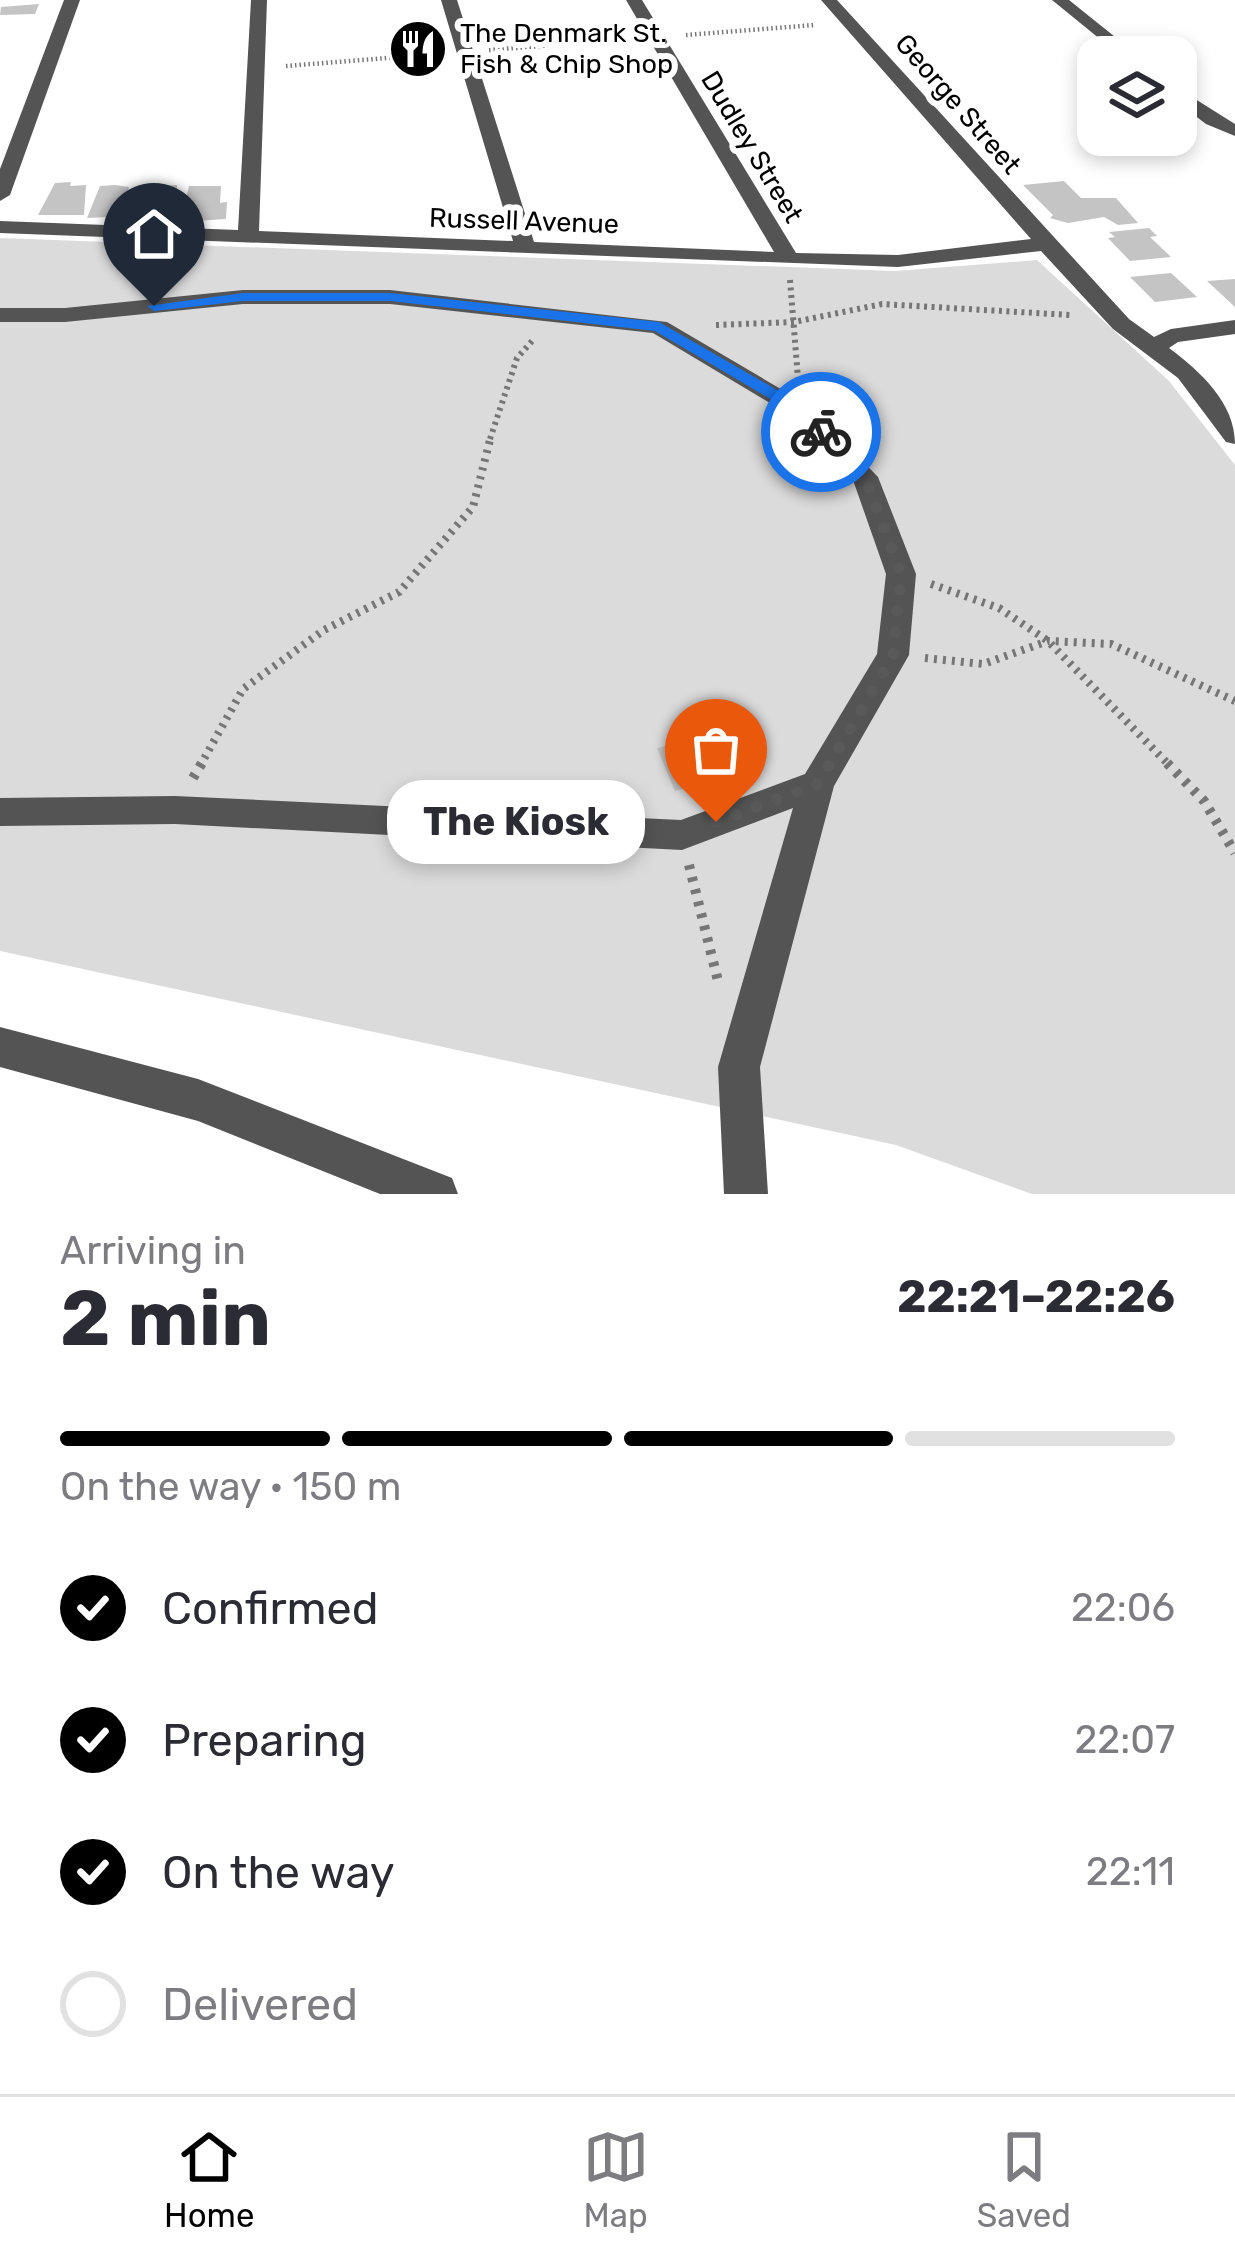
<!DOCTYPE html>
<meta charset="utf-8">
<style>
:root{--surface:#fff;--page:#f2f2f3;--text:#2b2b33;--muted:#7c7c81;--line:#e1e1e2;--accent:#000}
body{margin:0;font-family:Rubik,sans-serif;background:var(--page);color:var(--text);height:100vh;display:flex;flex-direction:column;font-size:45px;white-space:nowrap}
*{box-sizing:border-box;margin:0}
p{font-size:39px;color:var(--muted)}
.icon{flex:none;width:66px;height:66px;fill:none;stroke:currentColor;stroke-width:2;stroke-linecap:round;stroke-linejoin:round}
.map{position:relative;height:1194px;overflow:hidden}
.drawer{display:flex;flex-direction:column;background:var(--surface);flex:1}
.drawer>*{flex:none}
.fabs{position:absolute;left:1077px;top:36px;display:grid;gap:24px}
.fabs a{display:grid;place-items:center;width:120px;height:120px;border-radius:24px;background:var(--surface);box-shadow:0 6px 18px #0003;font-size:60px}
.pin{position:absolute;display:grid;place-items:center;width:102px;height:102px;color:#fff;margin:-123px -51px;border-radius:50% 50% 50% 0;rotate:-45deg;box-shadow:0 0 12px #0007}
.pin .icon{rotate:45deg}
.courier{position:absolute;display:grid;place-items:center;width:120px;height:120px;margin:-60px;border:9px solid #1a73e8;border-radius:50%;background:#fff;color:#222;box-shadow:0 3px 15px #0007}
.bubble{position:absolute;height:84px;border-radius:36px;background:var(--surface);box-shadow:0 6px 18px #0003;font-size:39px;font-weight:700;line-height:84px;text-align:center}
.head em{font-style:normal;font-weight:700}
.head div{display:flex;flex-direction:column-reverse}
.head{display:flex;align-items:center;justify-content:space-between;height:204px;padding:0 60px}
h1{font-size:78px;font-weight:700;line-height:90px}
.bar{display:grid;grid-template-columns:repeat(4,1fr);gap:18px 12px;align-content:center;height:144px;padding:0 60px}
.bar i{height:15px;border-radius:9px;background:var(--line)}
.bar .active{background:var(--accent)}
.bar p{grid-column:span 4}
ol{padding:0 60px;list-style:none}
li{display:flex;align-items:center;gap:36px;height:132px}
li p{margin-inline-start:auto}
li .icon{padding:12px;border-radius:50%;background:var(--accent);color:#fff;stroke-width:4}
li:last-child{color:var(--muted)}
li i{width:66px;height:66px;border:6px solid var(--line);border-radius:50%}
.menu{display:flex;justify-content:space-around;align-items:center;height:168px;border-top:3px solid var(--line);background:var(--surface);font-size:33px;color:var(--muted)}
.menu a{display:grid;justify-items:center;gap:6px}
.menu .active{color:var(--accent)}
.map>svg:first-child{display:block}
</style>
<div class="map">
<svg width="1235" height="1194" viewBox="0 0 1235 1194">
<rect width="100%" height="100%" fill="#fff"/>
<!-- green -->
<path fill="#dbdbdb" d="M0,238L895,271L1037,260L1169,381L1235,465V1194H1032L896,1145L0,951Z"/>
<!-- building -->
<g fill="#c4c4c4">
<path d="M39,4L35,14L0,15L1,7Z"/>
<path d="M1064,181L1081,198H1116L1138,223L1118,225L1104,217L1068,223L1050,218L1053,215L1023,185Z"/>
<path d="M71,182L70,186L86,185L84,215H38L55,183Z"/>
<path d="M115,185L129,187L126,201L134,200L131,216L87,218L100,186Z"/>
<path d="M177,185V221L134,223L146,187Z"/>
<path d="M189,186H221L220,203L227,202L226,219L181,222Z"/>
<path d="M1149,228L1157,236L1150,237L1171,257L1130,261L1108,238L1115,237L1109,232Z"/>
<path d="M1171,273L1197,297L1155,302L1130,277Z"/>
<path d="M1235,279V307L1207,281Z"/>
<path d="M709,736L728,778L675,791L657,748Z"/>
</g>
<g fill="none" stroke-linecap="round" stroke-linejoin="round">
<!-- path-far3 -->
<g stroke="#767676" stroke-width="4.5" stroke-dasharray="1.5 3" stroke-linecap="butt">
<path d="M686,35L815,25"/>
<path d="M489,50L630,39"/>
<path d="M286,66L438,54"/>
</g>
<!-- path-far2 -->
<g stroke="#767676" stroke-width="6" stroke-dasharray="3 4.5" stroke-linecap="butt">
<path d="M790,280L798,378"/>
<path d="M716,325L794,322L882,304L1070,315"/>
<path d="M490,439L517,358L533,340"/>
</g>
<!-- path-far1 -->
<g stroke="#767676" stroke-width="8" stroke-dasharray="3 6" stroke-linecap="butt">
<path d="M931,584L999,608L1048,641L1170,766"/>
<path d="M925,658L983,664L1048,641L1111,644L1235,701"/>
<path d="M200,766L243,689L324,630L399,592L473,507L491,436"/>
</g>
<!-- path -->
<g stroke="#767676" stroke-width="10" stroke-dasharray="4.5 8" stroke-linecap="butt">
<path d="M1167,763L1204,801L1235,853"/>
<path d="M193,778L202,763"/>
<path d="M689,865L719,985"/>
</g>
<!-- minor -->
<g fill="#545454" fill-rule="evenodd">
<path d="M64,0H80L10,195L0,201V169Z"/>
<path d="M251,0H267L259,231L513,241L441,0H457L534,242L774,252L626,0H642L796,253L898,255L1031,239L821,0H837L1129,319L1154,337L1171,329L1235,320V334L1178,342L1169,348C1201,372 1235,403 1235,444L1226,442L1178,378L1113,329L1041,251L898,267L0,233V221L238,230Z"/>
<path d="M1052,0H1069L1140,57H1122Z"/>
<path d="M1176,87L1235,124V136L1206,124L1176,101Z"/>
<path d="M243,290H390L667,322L808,405L878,477L916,574L909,655L834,786L760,1067L768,1194H724L718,1067L793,808L682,850L175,824L0,826V798L175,796L681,820L805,774L877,654L886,574L853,480L790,415L653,333L390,304H243L65,322H0V308H65Z"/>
<path d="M0,1027L198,1079L452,1178L458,1194H380L198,1121L0,1067Z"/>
</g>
</g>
<!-- route -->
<path fill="#1a73e8" d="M243,293H390L659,322L805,406L830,432L815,436L794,413L655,331L390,301H243L154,311L147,306Z"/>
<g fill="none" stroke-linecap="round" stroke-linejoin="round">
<!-- done -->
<path stroke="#595959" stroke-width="12" stroke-dasharray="0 21.6" d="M716,822L818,784L893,655L901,574L865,477L821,432"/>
</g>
<!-- icons -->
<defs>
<symbol id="restaurant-disc" viewBox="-11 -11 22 22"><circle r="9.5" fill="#000" stroke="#fff"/><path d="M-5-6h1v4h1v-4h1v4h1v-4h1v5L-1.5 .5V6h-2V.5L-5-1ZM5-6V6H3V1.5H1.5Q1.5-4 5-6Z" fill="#fff"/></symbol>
</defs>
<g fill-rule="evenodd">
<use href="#restaurant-disc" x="385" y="16" width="66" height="66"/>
</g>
<g text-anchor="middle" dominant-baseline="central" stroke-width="12" stroke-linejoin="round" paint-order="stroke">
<!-- far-poi labels -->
<g font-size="27" fill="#000" stroke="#fff" text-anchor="start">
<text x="460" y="33">The Denmark St.<tspan x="460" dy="31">Fish &amp; Chip Shop</tspan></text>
</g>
<!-- far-street labels -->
<g font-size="27" fill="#000" stroke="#fff">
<text transform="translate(958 104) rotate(49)">George Street</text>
<text transform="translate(752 147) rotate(59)">Dudley Street</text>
<text transform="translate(524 221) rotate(2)">Russell Avenue</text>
</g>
</g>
</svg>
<div class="fabs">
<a><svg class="icon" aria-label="layers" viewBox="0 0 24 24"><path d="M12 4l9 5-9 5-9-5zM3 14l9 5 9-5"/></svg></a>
</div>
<div class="pin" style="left:716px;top:822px;background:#ea580c"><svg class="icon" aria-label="bag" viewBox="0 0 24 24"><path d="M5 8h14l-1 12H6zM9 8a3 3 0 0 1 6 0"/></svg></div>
<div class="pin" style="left:154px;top:306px;background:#1f2937"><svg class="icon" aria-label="home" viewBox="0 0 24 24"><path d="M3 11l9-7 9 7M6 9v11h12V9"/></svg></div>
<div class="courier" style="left:821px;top:432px"><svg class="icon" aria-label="bike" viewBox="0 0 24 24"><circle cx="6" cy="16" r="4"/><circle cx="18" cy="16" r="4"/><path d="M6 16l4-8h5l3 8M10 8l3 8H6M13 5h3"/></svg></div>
<div class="bubble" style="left:387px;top:780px;width:258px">The Kiosk</div>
</div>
<section class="drawer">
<div class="head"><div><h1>2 min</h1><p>Arriving in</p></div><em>22:21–22:26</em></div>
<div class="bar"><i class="active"></i><i class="active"></i><i class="active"></i><i></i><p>On the way · 150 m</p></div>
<ol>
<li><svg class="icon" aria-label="check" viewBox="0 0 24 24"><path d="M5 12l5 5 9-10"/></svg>Confirmed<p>22:06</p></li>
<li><svg class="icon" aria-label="check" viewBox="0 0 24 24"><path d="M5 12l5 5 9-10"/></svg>Preparing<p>22:07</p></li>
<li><svg class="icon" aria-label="check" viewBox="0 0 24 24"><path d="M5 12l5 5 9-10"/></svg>On the way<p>22:11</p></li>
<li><i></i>Delivered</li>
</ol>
</section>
<nav class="menu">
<a class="active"><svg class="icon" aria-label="home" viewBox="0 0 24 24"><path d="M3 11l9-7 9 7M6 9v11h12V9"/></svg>Home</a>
<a><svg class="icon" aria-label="map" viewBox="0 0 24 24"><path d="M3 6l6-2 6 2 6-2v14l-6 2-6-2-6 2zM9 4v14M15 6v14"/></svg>Map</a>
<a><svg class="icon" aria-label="saved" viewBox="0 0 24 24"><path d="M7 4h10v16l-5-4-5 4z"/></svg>Saved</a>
</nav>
